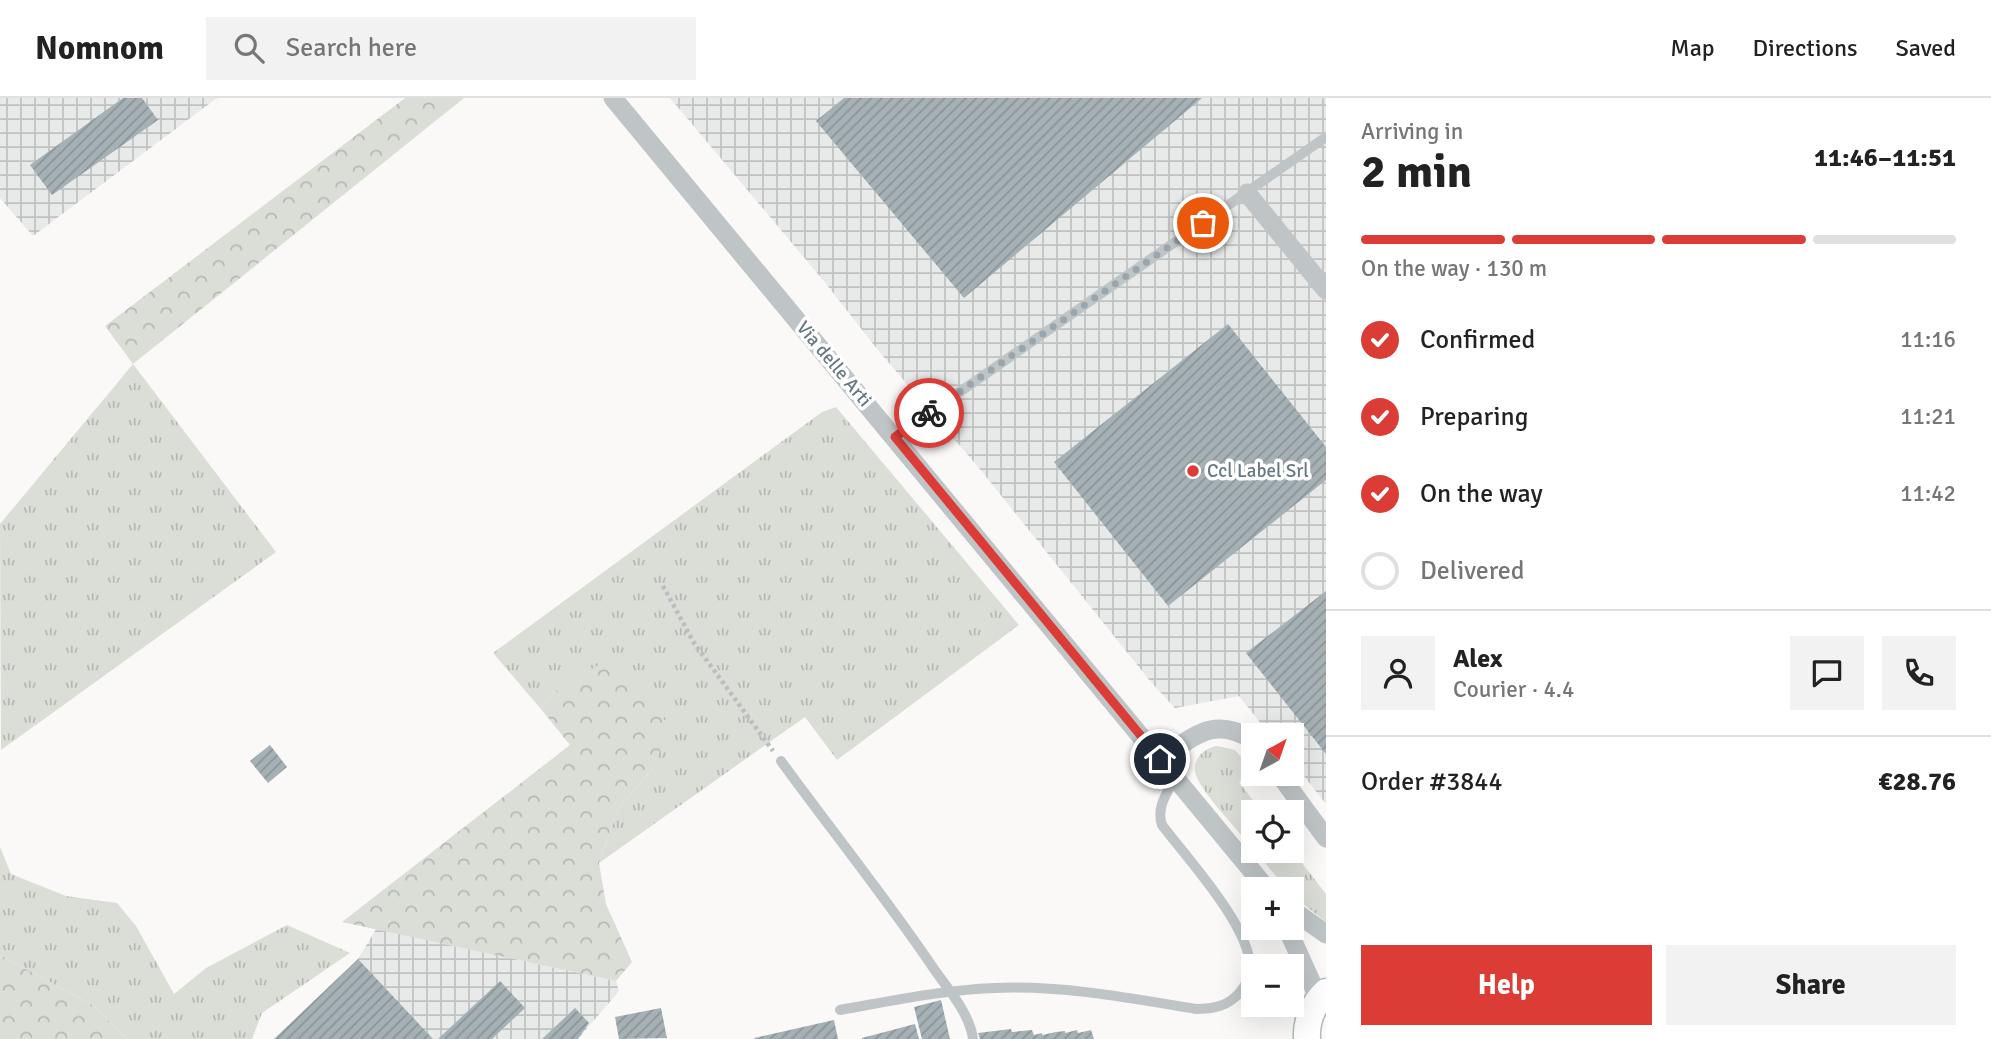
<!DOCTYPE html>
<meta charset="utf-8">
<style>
:root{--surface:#fff;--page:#f2f2f2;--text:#222;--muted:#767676;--line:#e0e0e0;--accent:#db3d36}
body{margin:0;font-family:Signika,sans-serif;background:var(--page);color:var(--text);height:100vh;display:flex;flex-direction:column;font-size:26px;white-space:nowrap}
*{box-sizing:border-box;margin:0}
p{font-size:23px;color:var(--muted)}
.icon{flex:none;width:38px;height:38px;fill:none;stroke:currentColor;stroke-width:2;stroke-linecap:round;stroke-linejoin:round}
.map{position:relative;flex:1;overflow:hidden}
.drawer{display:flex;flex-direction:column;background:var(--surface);width:665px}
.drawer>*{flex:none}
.needle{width:46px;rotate:40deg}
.tools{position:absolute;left:1241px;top:625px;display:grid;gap:14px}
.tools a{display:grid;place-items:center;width:63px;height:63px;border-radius:0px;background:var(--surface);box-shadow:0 7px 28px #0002;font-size:35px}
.pin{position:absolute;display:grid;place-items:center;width:60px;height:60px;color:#fff;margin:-30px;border:4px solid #fff;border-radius:50%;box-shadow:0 2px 7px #0007}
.courier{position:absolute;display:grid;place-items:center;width:70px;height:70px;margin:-35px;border:5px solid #db3d36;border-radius:50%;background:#fff;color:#222;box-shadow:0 2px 9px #0007}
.head em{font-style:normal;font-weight:800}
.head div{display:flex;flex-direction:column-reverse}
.head{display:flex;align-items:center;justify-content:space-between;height:119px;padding:0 35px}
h1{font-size:46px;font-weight:800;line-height:52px}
.bar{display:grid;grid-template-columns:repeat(4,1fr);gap:10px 7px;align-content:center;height:84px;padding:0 35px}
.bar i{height:9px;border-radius:5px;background:var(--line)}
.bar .active{background:var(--accent)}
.bar p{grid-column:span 4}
.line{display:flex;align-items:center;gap:18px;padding:0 35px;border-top:2px solid var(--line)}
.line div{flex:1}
.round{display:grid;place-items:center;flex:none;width:74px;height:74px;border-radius:0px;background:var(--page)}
ol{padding:0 35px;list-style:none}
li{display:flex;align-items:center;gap:21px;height:77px}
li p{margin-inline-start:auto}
li .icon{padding:7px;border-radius:50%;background:var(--accent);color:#fff;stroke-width:4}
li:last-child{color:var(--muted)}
li i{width:38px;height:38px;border:4px solid var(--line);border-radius:50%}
.cta{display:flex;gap:14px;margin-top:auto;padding:14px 35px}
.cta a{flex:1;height:80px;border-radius:0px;background:var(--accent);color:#fff;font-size:28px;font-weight:800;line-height:80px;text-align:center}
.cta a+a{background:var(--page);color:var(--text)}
header{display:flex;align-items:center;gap:42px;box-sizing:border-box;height:98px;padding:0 35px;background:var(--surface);border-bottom:2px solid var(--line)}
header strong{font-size:33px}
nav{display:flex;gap:38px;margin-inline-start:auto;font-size:24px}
.search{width:490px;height:63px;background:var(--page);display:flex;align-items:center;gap:18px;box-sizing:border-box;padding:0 24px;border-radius:0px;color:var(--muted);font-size:26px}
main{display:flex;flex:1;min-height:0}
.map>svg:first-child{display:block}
</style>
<header>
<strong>Nomnom</strong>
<div class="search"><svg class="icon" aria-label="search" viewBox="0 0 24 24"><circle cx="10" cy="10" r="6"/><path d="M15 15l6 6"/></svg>Search here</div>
<nav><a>Map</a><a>Directions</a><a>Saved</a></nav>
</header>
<main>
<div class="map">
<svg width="1326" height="941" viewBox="0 0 1326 941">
<defs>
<pattern id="industrial-grid" width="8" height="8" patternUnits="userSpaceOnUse" patternTransform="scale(1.75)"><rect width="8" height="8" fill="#e8e9e9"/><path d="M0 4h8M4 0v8" fill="none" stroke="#c0c2c2"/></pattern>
<pattern id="grass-tufts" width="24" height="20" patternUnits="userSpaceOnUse" patternTransform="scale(1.75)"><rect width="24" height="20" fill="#dbded7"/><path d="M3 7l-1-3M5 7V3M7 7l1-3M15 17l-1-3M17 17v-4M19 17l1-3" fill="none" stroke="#b5b9b4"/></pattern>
<pattern id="forest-crowns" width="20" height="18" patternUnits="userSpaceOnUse" patternTransform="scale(1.75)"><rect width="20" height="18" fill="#dbded7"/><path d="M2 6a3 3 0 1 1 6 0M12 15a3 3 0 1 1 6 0" fill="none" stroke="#b5b9b4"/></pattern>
<pattern id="building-hatch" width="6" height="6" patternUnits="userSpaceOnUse" patternTransform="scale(1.75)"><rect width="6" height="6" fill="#a6b1b5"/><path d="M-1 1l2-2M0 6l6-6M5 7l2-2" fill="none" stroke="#8b9599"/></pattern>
</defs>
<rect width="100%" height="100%" fill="#faf9f8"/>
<!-- industrial -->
<g fill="url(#industrial-grid)">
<path d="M0,0H217L33,138L0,100Z"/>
<path d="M670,0H1326V706L1292,663V637H1270L1239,598L1175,610L1150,583L979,370L877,251L823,182Z"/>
<path d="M376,831L616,883L619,893L578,941H275L358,861Z"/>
</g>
<!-- grass -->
<g fill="url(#grass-tufts)">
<path d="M133,266L276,454L1,652L0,426Z"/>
<path d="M836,309L1019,527L837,662L805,619L599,765L618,711L657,665L562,586L540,610L493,555L822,314Z"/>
<path d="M1218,648L1235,652L1253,673L1239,684L1262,714H1253V750C1240,735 1198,691 1195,674C1193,659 1206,649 1218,648Z"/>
<path d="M0,749L11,776L66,798L117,805L136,828L174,896L206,870L287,827L350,855L262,915L252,941H127L94,908L0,857Z"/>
<path d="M1292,752L1326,796V824L1293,798L1292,791H1287L1255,753Z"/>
</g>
<!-- forest -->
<g fill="url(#forest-crowns)">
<path d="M405,0H464L133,266L105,228Z"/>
<path d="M605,564L632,585L666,624L657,665L618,711L599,765L606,806L632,864L616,883L342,824L570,647L540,610L562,586Z"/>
<path d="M0,857L94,908L127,941H0Z"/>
</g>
<!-- building -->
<g fill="url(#building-hatch)">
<path d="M123,0H142L158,22L52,97L30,67Z"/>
<path d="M844,0H1202L964,200L816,23Z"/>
<path d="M1228,226L1326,349V382L1168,508L1054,364Z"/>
<path d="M1326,493V656L1246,555Z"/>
<path d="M270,647L287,669L268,685L250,663Z"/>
<path d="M358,861L433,941H274Z"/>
<path d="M500,883L525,910L492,941H438Z"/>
<path d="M941,902L950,941H922L914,909Z"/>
<path d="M575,910L589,925L578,941H542Z"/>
<path d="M661,910L667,940L619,941L615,919Z"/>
<path d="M834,922L838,941H755L754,940Z"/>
<path d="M915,926L919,941H862V940Z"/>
<path d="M1011,931L1012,934L1032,932L1034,937L1042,935V937L1056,934L1065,933V935L1077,932L1078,935L1091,932L1094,941H980L978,935Z"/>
</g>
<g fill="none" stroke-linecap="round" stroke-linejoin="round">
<defs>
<path id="secondary" d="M1307,941C1306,923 1313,906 1326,894"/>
</defs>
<!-- secondary casing -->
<use href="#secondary" stroke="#b1babc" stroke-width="29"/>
<!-- path -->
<path stroke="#babec0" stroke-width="4.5" stroke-dasharray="3.5 3.5" stroke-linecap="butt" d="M663,488L694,545L773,653"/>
<!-- service -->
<g stroke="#bfc5c7" stroke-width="10">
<path d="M895,339L1326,39"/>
<path d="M781,663C832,733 886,800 934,871C948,891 970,916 973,941"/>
<path d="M840,912C891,903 943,892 994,890C1062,887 1130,900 1196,911C1213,911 1229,908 1240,894C1246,887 1250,878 1250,869C1250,828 1187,760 1162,727C1156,709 1167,695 1175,680"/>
</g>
<!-- minor -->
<g stroke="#bfc5c7" stroke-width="19">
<path d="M613,0L1267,791"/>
<path d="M1247,95L1326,192"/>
<path d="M1160,661C1194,639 1213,617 1253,642"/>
<path d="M1279,676L1326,740"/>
<path d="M1292,812L1326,836"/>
<path d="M1287,830L1319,901"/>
</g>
<!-- secondary -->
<use href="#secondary" stroke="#fff" stroke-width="26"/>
</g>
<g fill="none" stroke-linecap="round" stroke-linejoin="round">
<!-- done -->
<path stroke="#9aa6ab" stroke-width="7" stroke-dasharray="0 12.6" d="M929,315L1203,125"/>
<!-- route -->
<path stroke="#db3d36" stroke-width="9" d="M929,315L895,339L1160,661"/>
</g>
<!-- markers -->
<circle fill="#db3d36" stroke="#fff" stroke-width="2.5" cx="1193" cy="373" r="7"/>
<g text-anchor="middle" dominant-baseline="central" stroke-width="7" stroke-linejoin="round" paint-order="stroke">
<!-- street labels -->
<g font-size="19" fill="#667a81" stroke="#fff">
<text transform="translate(834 266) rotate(50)">Via delle Arti</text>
</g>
<!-- poi labels -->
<g font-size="19" fill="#667a81" stroke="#fff" text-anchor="start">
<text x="1207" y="373">Ccl Label Srl</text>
</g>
</g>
</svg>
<div class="tools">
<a><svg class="needle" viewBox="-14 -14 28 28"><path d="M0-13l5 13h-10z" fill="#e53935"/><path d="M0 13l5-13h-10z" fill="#767676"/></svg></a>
<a><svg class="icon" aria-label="locate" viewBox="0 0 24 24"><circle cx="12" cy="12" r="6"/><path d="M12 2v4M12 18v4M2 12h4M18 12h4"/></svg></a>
<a>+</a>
<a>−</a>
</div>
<div class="pin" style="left:1203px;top:125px;background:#ea580c"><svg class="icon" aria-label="bag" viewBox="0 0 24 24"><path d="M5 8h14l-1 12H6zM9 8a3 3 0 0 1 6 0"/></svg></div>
<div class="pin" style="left:1160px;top:661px;background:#1f2937"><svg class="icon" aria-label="home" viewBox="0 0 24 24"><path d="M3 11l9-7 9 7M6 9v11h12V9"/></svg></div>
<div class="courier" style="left:929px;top:315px"><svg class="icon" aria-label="bike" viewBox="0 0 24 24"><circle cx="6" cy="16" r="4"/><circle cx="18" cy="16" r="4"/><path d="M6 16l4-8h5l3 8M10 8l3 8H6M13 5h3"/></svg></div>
</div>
<section class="drawer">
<div class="head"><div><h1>2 min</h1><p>Arriving in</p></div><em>11:46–11:51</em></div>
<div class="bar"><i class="active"></i><i class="active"></i><i class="active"></i><i></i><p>On the way · 130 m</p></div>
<ol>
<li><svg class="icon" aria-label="check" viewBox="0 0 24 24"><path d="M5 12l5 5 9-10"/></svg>Confirmed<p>11:16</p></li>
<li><svg class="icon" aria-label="check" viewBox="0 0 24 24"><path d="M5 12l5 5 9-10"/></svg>Preparing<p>11:21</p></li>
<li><svg class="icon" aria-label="check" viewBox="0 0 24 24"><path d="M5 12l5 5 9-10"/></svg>On the way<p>11:42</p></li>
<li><i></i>Delivered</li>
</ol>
<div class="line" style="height:126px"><a class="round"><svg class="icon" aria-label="person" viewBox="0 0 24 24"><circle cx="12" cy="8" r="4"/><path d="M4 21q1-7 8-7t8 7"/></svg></a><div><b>Alex</b><p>Courier · 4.4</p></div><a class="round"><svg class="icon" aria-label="chat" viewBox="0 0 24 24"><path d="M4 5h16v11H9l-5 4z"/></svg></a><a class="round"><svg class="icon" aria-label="phone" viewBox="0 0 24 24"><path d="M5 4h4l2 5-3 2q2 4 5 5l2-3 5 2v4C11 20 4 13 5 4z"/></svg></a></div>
<div class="line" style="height:91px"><div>Order #3844</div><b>€28.76</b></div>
<div class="cta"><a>Help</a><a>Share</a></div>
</section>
</main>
